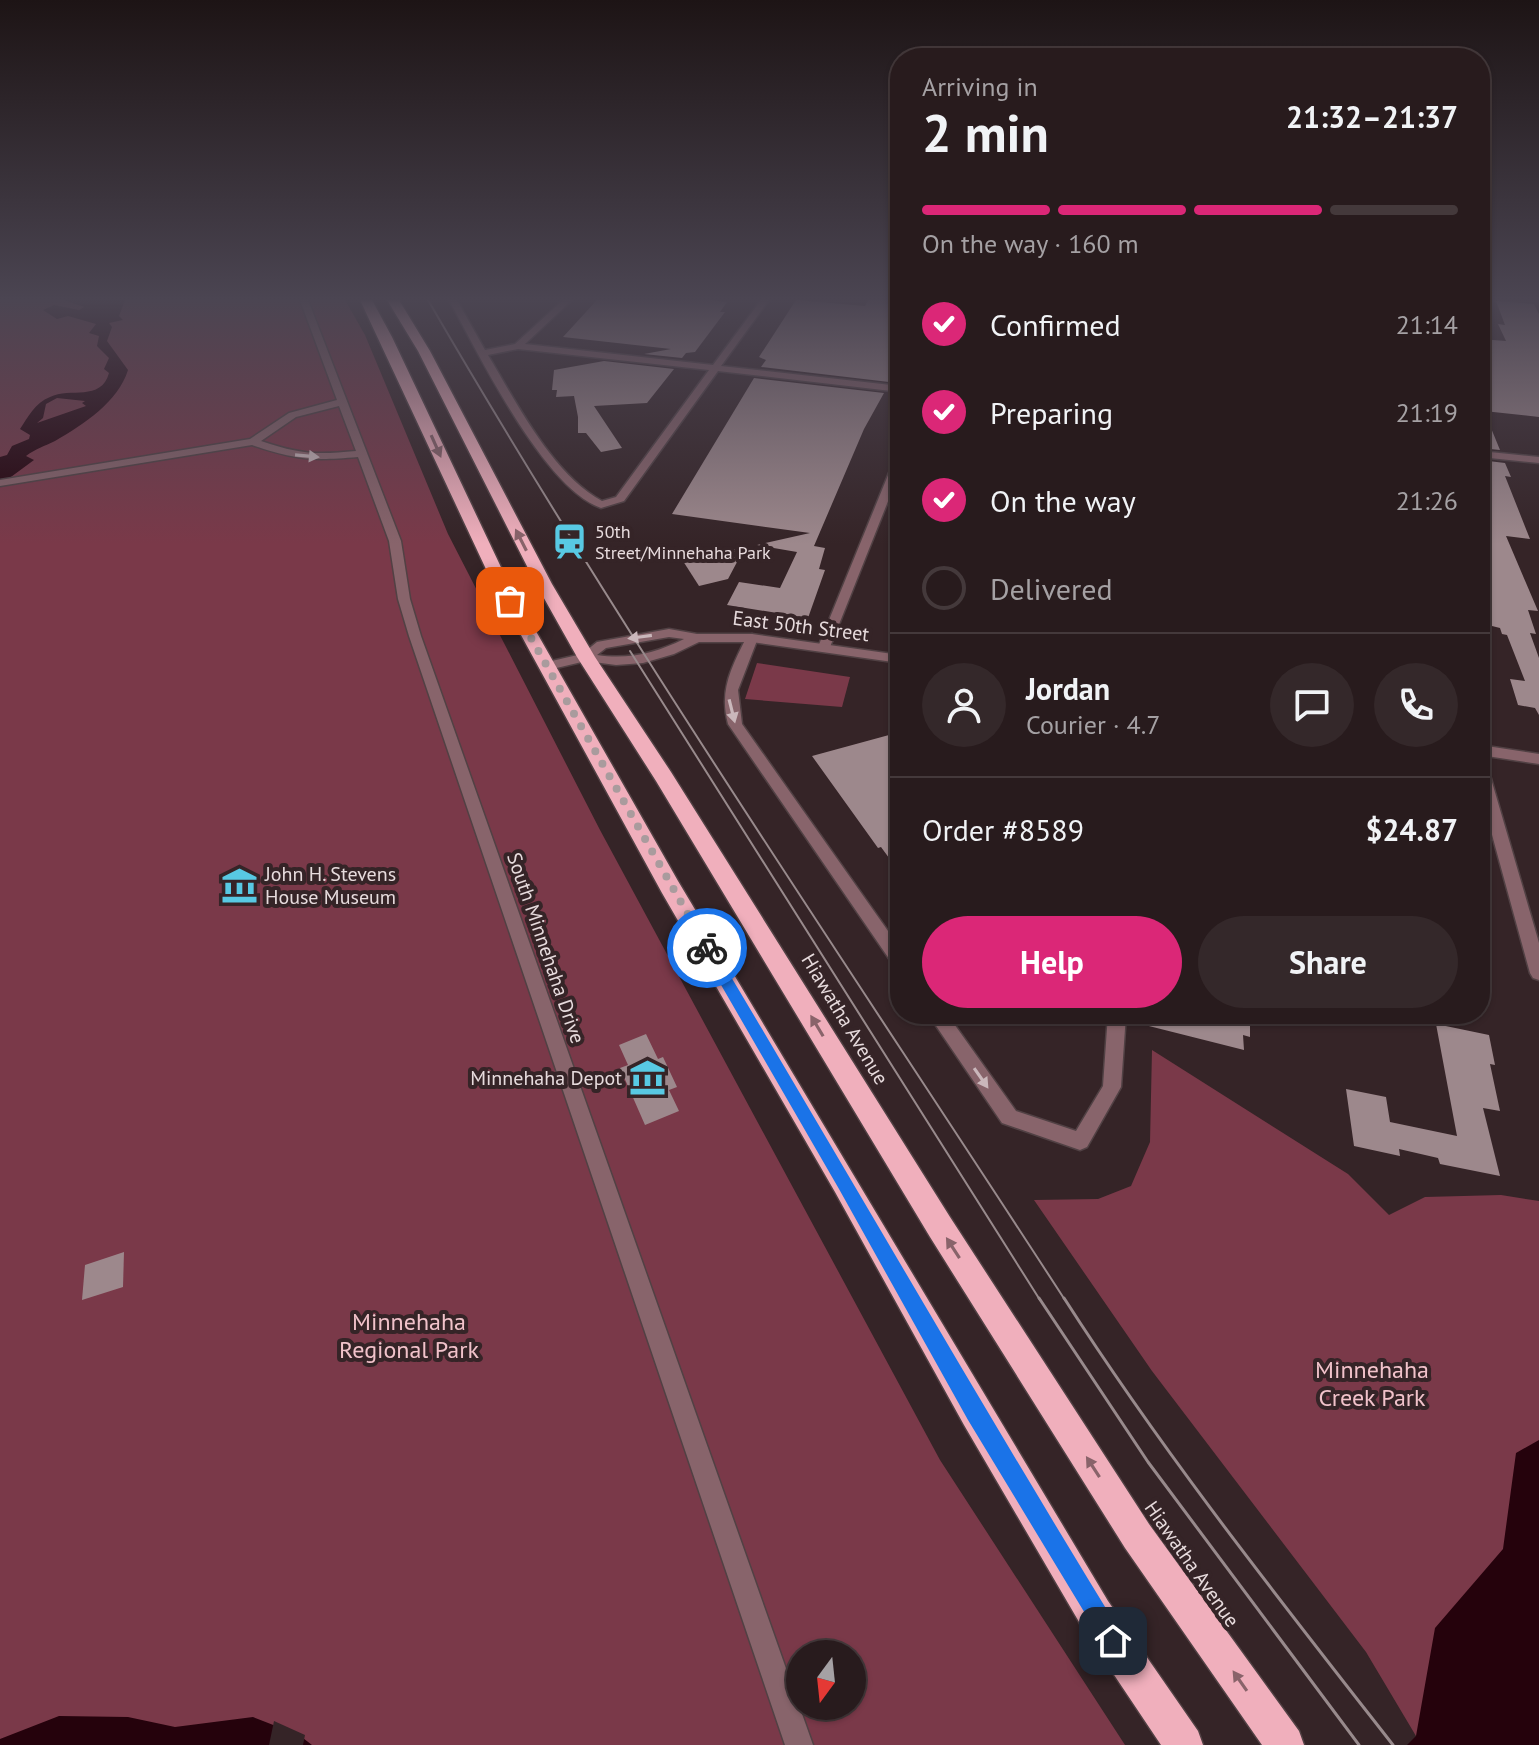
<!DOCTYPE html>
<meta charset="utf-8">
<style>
:root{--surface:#281b1d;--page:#34282a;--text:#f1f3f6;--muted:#a5a1a4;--line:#44393b;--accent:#db2777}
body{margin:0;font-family:"PT Sans",sans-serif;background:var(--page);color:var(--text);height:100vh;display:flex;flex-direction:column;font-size:30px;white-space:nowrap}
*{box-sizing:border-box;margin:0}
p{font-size:26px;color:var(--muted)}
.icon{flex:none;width:44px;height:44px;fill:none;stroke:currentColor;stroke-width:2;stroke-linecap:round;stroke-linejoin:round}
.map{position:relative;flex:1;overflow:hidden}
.sheet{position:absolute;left:890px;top:48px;width:600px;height:976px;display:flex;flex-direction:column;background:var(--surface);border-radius:32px;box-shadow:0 2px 6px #0004,0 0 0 2px var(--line)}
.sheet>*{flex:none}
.needle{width:52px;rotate:195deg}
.buttons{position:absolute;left:786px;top:1640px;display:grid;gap:16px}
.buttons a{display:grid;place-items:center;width:80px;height:80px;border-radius:50%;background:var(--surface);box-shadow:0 2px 6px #0004,0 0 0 2px var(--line);font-size:40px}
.pin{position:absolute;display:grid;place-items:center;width:68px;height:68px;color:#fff;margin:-34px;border-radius:16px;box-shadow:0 4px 12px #0006}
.courier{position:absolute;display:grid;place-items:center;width:80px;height:80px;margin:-40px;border:6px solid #1a73e8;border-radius:50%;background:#fff;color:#222;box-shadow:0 2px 10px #0007}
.headline em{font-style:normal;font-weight:800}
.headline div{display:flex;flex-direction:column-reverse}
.headline{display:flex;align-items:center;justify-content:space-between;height:136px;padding:0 32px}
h1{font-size:52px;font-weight:800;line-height:60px}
.bar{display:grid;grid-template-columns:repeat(4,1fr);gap:12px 8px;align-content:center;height:96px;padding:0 32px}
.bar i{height:10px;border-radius:6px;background:var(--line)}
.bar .selected{background:var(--accent)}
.bar p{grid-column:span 4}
.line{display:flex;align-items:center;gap:20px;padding:0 32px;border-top:2px solid var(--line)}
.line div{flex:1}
.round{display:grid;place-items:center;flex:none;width:84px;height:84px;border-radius:42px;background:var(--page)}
ol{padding:0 32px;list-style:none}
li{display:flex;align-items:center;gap:24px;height:88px}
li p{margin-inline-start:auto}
li .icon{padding:8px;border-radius:50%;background:var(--accent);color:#fff;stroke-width:4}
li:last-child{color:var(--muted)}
li i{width:44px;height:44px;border:4px solid var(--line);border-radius:50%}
.primary-button{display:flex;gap:16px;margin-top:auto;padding:16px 32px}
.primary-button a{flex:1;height:92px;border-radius:48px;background:var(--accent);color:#fff;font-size:32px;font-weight:800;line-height:92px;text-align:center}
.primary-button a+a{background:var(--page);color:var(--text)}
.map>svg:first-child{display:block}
</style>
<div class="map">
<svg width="1539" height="1745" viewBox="0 0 1539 1745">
<rect width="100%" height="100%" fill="#352427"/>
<!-- green -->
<g fill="#7a3949" fill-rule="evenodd">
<path d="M0,300H345L365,335L448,534L600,830L940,1460L1125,1745H0ZM800,1654H852V1706H800Z"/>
<path d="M757,663L850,677L842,707L745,699Z"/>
<path d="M1152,1050L1348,1174L1389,1215L1425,1197L1501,1195L1539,1201V1745L1416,1736L1366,1652L1152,1371L1034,1200L1098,1199L1131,1186L1150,1142Z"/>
</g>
<!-- water -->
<g fill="#25020c" fill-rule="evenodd">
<path d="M64,300H125L119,316L123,320L109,323L112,327L107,341L128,370C118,402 84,424 55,441C45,446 35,449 26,456L34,460L0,485V457L7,455L12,446L29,439L30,435L20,429C28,417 35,403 50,397C70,387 101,402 109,373L104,369L109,358L97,346L99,336L89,333L96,324L68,316L57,319L43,310L54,305L79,310L84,307ZM57,398L85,401L82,403L86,406L37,423L43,418L46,404Z"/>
<path d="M1539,1440V1745H1407L1416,1736L1435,1628L1503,1549L1516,1453Z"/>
<path d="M59,1716L128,1717L175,1727L253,1717L299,1735L312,1745H0V1739Z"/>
</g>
<!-- pier -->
<path fill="#352427" d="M274,1721L305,1735L303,1745H269Z"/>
<!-- building -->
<g fill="#9d888c">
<path d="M597,300H709L727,302L720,312H725L695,352L686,353L682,358L644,354L671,349L563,337Z"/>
<path d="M796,300L865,306L868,300H900V356L889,382L761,367L766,360L759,357Z"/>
<path d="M1496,301L1534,304L1539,314V417L1484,411L1500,450L1480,448V339L1506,341L1498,324L1505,325Z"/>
<path d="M604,361L674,369L647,403L594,406L622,448L601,452L586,433H578V417L574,396L556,397L557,390H552L554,370Z"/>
<path d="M754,378L884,393L864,429L814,546L825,548L819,569L825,570L808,618L727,605L739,582L780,588L797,552L757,545L810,533L672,514Z"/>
<path d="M1480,460L1505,463L1511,477L1505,476L1530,539L1506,536L1538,611L1528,610L1536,634L1530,633L1539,658V715L1535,708L1518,705L1510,679L1525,681L1507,635L1502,634L1500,628L1492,626L1481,589L1487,590L1480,569Z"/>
<path d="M745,547L728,579L699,586L683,561Z"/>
<path d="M900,732V873L881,847L878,848L812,756Z"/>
<path d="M1133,1014H1250V1037L1243,1035L1244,1050L1133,1022Z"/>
<path d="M1436,1024L1489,1035L1495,1065L1490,1064L1500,1111L1483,1108L1500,1176L1440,1164L1438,1158L1399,1149L1400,1156L1354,1146L1346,1089L1386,1097L1390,1122L1457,1136Z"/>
<path d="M646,1034L658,1059L663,1057L677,1087L669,1090L679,1111L645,1125L620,1068L628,1065L619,1045Z"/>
<path d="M124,1252L123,1287L82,1300L85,1265Z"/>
</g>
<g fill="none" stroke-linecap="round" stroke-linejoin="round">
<defs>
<g id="minor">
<path d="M300,300H308L401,541L410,599L421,636L813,1745H785L409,636L398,599L389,541L358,457C312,461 297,460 252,445L0,486V480L250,439L289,413L337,400ZM339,406L356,451C316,455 299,454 261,441L296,417Z"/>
<path d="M449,300H457L485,350L515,344L563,300H572L525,344L713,365L761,300H769L721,366L900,386V392L718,371L624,501L601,508C544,489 478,353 449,300ZM518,349L709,370L616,497L602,501C553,475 516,402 488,355Z"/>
<path d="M1480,451L1539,457V463L1480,457Z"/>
<path d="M900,455V471L830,647L824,651L819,650L818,647L895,458Z"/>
<path d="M752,634L758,638L738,690L742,724L900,948V968L894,966L728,724C719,691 731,668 746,638Z"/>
<path d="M1480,760L1487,765L1539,943V980L1533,978L1530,973L1480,791Z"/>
<path d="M928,1014H947L1016,1111L1076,1131L1103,1086L1108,1014H1126L1121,1087L1087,1147L1080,1150L1002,1123Z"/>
</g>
<g id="tertiary">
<path d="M669,629L697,634H752L900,655V663L752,642H699L674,654L643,663L616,665L586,661L548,670L541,666L543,663L582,654L597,642ZM669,637L684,639C656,653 628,660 597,655L606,648Z"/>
<path d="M1480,745L1539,754V764L1480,755Z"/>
</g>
<g id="trunk">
<path d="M360,300H372L392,337L508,582L678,881L1108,1601L1198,1731L1203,1745H1161L1082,1627L964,1425L835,1192L662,893L492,582Z"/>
<path d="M387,300H399L430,351L552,584L595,657L671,772L950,1217L1149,1524L1299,1731L1304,1745H1262L1125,1548L930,1237L656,781L577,657L536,584L418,351Z"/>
</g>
</defs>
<!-- minor casing -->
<use href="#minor" stroke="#514144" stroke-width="3"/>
<!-- tertiary casing -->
<use href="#tertiary" stroke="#514144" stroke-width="3"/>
<!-- trunk casing -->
<use href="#trunk" stroke="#514144" stroke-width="3"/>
<!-- minor -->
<use href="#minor" fill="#88646b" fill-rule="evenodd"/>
<!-- tertiary -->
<use href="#tertiary" fill="#88646b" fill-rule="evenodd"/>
<!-- trunk -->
<use href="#trunk" fill="#f0afbc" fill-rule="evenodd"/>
<!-- tram-far1 -->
<g stroke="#988a8c" stroke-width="2">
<path d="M428,300C626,641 851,970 1065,1300"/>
<path d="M630,651L1040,1300"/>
</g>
<!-- tram -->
<g stroke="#988a8c" stroke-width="3">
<path d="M1039,1298L1148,1462L1359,1745"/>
<path d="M1064,1298C1164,1454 1279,1599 1393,1745"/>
</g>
</g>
<!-- one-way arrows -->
<defs><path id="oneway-solid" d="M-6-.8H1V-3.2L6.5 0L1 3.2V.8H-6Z" transform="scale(2)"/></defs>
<g fill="#89636a">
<use href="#oneway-solid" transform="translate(436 446) rotate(66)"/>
<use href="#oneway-solid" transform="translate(521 540) rotate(-117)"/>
<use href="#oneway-solid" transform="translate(817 1026) rotate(-121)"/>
<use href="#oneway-solid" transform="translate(953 1248) rotate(-123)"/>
<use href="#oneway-solid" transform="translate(1093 1467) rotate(-123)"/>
<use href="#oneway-solid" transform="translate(1240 1681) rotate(-125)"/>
</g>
<g fill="#cab7bb">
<use href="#oneway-solid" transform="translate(307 456) rotate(5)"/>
<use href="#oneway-solid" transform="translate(640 637) rotate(172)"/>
<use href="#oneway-solid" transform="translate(732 711) rotate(76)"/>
<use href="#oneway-solid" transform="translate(981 1078) rotate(55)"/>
</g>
<!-- sky -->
<linearGradient id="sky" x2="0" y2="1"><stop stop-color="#1d1415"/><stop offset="0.55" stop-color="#4b4552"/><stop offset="1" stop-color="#4b4552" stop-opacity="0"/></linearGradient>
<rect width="1539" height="544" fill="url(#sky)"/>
<!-- route -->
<path fill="#1a73e8" d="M707,943L712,945C849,1174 981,1405 1121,1633L1124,1641L1121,1648L1113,1651L1106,1648L968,1420L839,1189L702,952L700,948Z"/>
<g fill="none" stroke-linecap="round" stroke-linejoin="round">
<!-- done -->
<path stroke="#a99b9d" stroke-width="8" stroke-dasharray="0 14.4" d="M510,601L707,948"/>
</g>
<!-- icons -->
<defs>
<symbol id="station-bare" viewBox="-9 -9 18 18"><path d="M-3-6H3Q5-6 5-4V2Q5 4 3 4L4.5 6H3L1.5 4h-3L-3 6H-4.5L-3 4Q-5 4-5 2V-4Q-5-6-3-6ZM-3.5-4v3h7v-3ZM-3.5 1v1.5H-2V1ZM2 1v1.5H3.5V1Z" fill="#58c9e3" stroke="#352427" stroke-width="2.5" paint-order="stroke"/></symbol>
<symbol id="museum-bare" viewBox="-9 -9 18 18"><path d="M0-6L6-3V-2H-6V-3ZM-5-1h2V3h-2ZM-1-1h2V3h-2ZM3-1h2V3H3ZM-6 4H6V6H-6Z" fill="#58c9e3" stroke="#352427" stroke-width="2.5" paint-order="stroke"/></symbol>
</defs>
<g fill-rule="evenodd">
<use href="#station-bare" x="544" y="516" width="51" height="51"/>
<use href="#museum-bare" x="214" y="860" width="51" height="51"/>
<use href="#museum-bare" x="622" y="1052" width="51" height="51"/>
</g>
<g text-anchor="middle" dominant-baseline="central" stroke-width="8" stroke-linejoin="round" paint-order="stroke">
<!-- far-poi labels -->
<g font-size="18" fill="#e7dbdd" stroke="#352427" text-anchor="start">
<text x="595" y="531">50th<tspan x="595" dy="21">Street/Minnehaha Park</tspan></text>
</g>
<!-- street labels -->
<g font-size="20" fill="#e7dbdd" stroke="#352427">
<text transform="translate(801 626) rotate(7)">East 50th Street</text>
<text transform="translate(546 948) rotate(71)">South Minnehaha Drive</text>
<text transform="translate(845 1019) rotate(59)">Hiawatha Avenue</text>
<text transform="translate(1192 1564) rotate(55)">Hiawatha Avenue</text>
</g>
<!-- poi labels -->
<g font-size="20" fill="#e7dbdd" stroke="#352427" text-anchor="start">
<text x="265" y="874">John H. Stevens<tspan x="265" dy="23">House Museum</tspan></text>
<text x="622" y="1078" text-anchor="end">Minnehaha Depot</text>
</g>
<!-- near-park labels -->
<g font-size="24" fill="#f1c2ca" stroke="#352427">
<text x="409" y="1321">Minnehaha<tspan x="409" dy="28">Regional Park</tspan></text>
<text x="1372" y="1369">Minnehaha<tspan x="1372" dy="28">Creek Park</tspan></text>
</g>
</g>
</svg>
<div class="buttons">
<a><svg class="needle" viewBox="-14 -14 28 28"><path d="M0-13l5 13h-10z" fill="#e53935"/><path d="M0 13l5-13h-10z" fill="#a5a1a4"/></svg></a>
</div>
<div class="pin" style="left:510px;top:601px;background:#ea580c"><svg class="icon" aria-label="bag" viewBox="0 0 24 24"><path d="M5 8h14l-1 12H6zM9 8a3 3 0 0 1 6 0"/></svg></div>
<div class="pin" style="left:1113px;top:1641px;background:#1f2937"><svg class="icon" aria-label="home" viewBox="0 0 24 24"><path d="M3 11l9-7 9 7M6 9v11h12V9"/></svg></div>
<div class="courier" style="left:707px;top:948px"><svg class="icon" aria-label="bike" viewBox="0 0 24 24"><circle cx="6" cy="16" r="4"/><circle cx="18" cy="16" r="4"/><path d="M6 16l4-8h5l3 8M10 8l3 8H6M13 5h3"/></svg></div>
<section class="sheet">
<div class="headline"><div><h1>2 min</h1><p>Arriving in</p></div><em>21:32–21:37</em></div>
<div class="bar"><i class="selected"></i><i class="selected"></i><i class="selected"></i><i></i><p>On the way · 160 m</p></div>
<ol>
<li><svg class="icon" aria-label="check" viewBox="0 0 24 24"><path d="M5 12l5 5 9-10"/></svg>Confirmed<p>21:14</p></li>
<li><svg class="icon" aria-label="check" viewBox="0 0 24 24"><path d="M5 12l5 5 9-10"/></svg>Preparing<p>21:19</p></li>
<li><svg class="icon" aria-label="check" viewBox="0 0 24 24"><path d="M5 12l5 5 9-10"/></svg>On the way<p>21:26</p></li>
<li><i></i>Delivered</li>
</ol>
<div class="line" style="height:144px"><a class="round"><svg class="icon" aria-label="person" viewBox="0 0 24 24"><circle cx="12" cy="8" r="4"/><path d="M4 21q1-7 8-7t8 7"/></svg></a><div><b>Jordan</b><p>Courier · 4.7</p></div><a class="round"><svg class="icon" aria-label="chat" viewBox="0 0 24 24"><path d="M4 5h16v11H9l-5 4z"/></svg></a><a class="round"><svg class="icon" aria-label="phone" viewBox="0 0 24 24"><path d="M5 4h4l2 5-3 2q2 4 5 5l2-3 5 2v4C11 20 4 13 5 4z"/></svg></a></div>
<div class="line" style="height:104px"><div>Order #8589</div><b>$24.87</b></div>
<div class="primary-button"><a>Help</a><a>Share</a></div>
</section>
</div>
